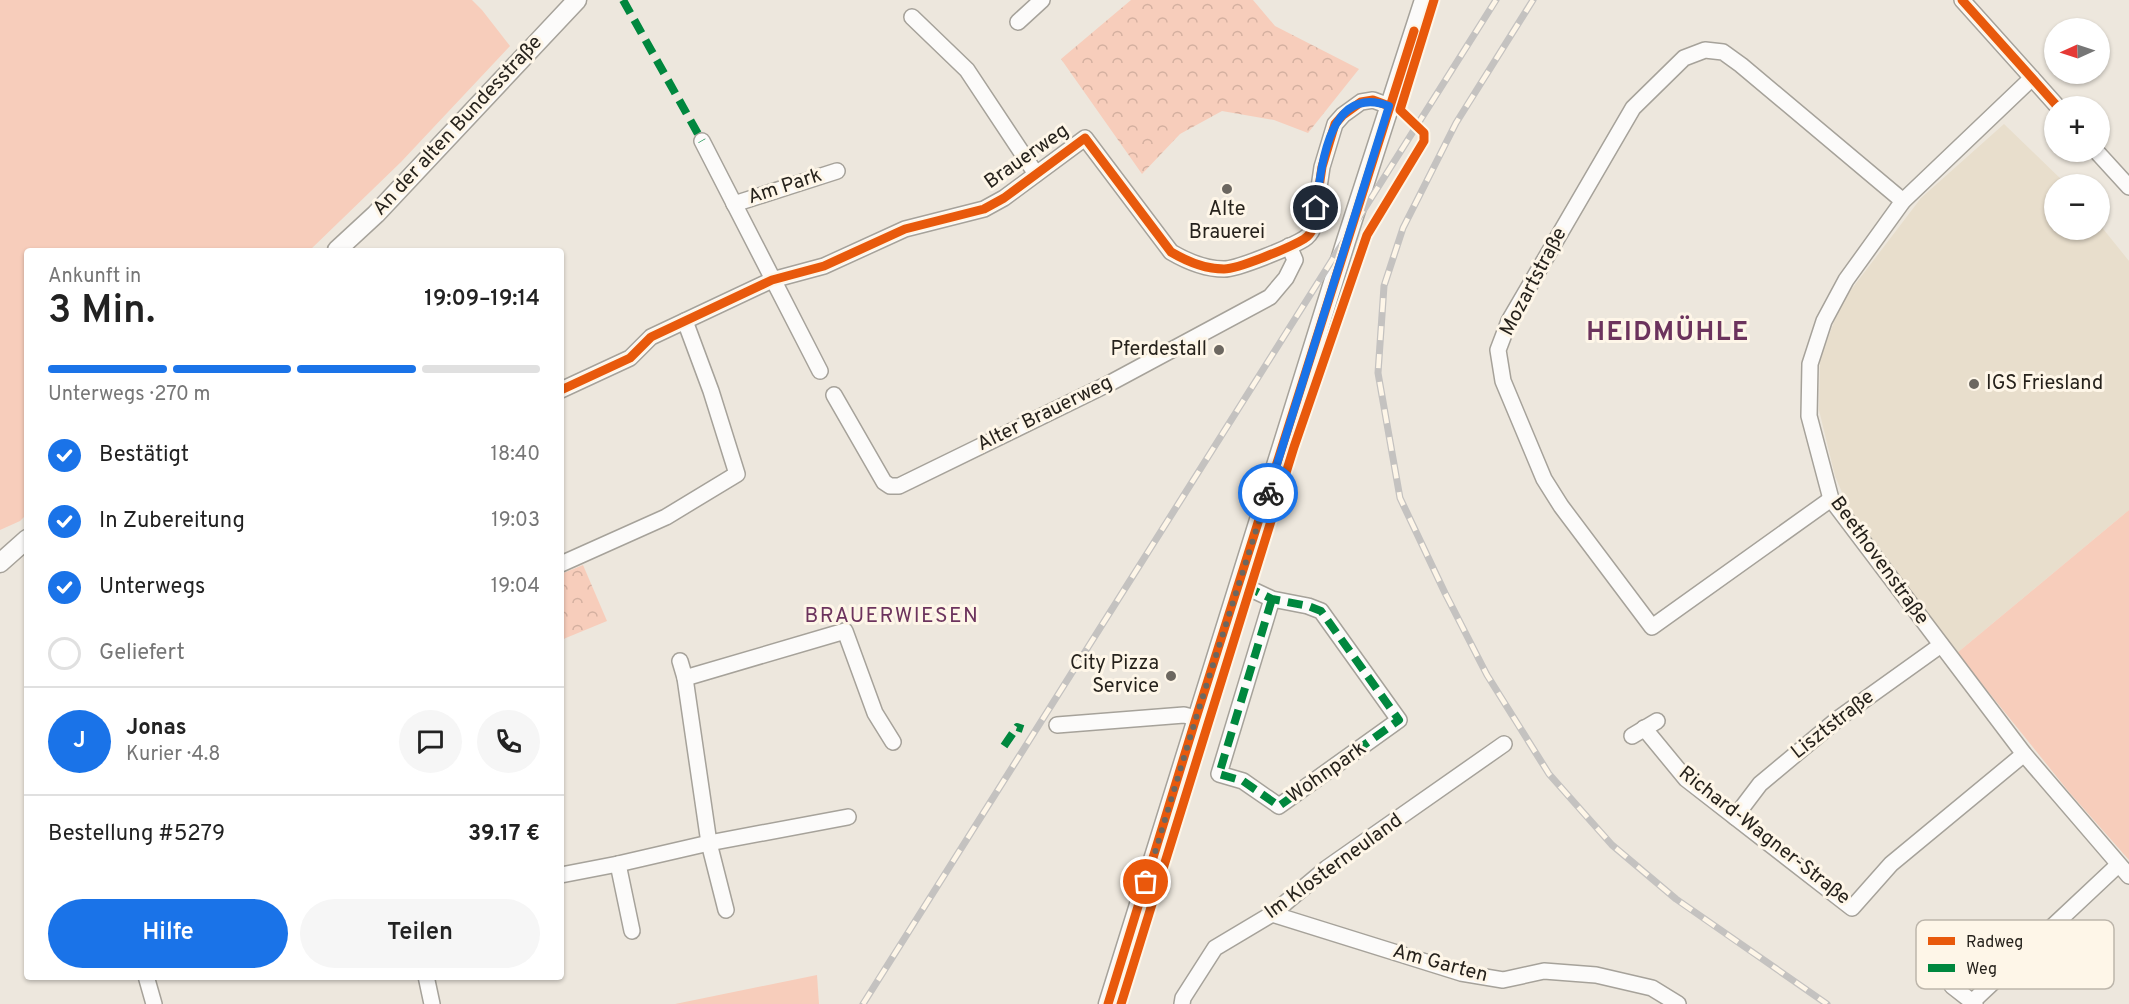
<!DOCTYPE html>
<html lang="de">
<meta charset="utf-8">
<style>
:root{--surface:#fff;--page:#f6f6f6;--text:#222;--muted:#767676;--line:#e0e0e0;--accent:#1a73e8}
body{margin:0;font-family:Overpass,sans-serif;background:var(--page);color:var(--text);height:100vh;display:flex;flex-direction:column;font-size:22px;white-space:nowrap}
*{box-sizing:border-box;margin:0}
p{font-size:20px;color:var(--muted)}
.icon{flex:none;width:33px;height:33px;fill:none;stroke:currentColor;stroke-width:2;stroke-linecap:round;stroke-linejoin:round}
.map{position:relative;flex:1;overflow:hidden}
.drawer{position:absolute;left:24px;top:248px;width:540px;height:732px;display:flex;flex-direction:column;background:var(--surface);border-radius:6px;box-shadow:0 2px 4px #0004}
.drawer>*{flex:none}
.needle{width:39px;rotate:267deg}
.tools{position:absolute;left:2044px;top:18px;display:grid;gap:12px}
.tools a{display:grid;place-items:center;width:66px;height:66px;border-radius:50%;background:var(--surface);box-shadow:0 2px 4px #0004;font-size:30px}
.pin{position:absolute;display:grid;place-items:center;width:51px;height:51px;color:#fff;margin:-26px;border:3px solid #fff;border-radius:50%;box-shadow:0 2px 6px #0007}
.courier{position:absolute;display:grid;place-items:center;width:60px;height:60px;margin:-30px;border:4px solid #1a73e8;border-radius:50%;background:#fff;color:#222;box-shadow:0 2px 8px #0007}
.summary em{font-style:normal;font-weight:600}
.summary div{display:flex;flex-direction:column-reverse}
.summary{display:flex;align-items:center;justify-content:space-between;height:102px;padding:0 24px}
h1{font-size:39px;font-weight:600;line-height:45px}
.bar{display:grid;grid-template-columns:repeat(4,1fr);gap:9px 6px;align-content:center;height:72px;padding:0 24px}
.bar i{height:8px;border-radius:4px;background:var(--line)}
.bar .on{background:var(--accent)}
.bar p{grid-column:span 4}
.line{display:flex;align-items:center;gap:15px;padding:0 24px;border-top:2px solid var(--line)}
.line div{flex:1}
.round{display:grid;place-items:center;flex:none;width:63px;height:63px;border-radius:32px;background:var(--page)}
ol{padding:0 24px;list-style:none}
li{display:flex;align-items:center;gap:18px;height:66px}
li p{margin-inline-start:auto}
li .icon{padding:6px;border-radius:50%;background:var(--accent);color:#fff;stroke-width:4}
li:last-child{color:var(--muted)}
li i{width:33px;height:33px;border:3px solid var(--line);border-radius:50%}
.cta{display:flex;gap:12px;margin-top:auto;padding:12px 24px}
.cta a{flex:1;height:69px;border-radius:36px;background:var(--accent);color:#fff;font-size:24px;font-weight:600;line-height:69px;text-align:center}
.cta a+a{background:var(--page);color:var(--text)}
.map>svg:first-child{display:block}
</style>
<div class="map">
<svg width="2129" height="1004" viewBox="0 0 2129 1004">
<defs>
<pattern id="park-crowns" width="20" height="18" patternUnits="userSpaceOnUse" patternTransform="scale(1.5)"><rect width="20" height="18" fill="#f7cdbb"/><path d="M2 6a3 3 0 1 1 6 0M12 15a3 3 0 1 1 6 0" fill="none" stroke="#d4b0a0"/></pattern>
</defs>
<rect width="100%" height="100%" fill="#ede7dd"/>
<!-- built -->
<path fill="#e8decc" d="M2004,124L2066,184H2055V230H2100V225L2129,261V510L1957,653L1850,511L1835,476L1819,410L1820,359L1841,303L1921,198Z"/>
<!-- green -->
<g fill="#f7cdbb">
<path d="M0,0H472L482,10L510,46L401,162L310,250H27V514L20,521L0,530Z"/>
<path d="M2129,510V860L2069,792L1957,653Z"/>
<path d="M817,975L819,1004H675Z"/>
</g>
<!-- park -->
<g fill="url(#park-crowns)">
<path d="M1131,0H1253L1275,26L1359,69L1308,133L1274,120L1222,111L1180,134L1142,174L1061,59Z"/>
<path d="M583,565L607,621L561,640V574Z"/>
</g>
<g fill="none" stroke-linecap="round" stroke-linejoin="round">
<defs>
<g id="minor">
<path d="M1962,0L2057,106"/>
<path d="M912,17L967,70L1036,174"/>
<path d="M1018,22L1042,0"/>
<path d="M2032,78L1903,201L1846,280L1824,321L1810,364L1809,416L1831,499L2024,754L2129,876"/>
<path d="M702,141L820,371"/>
<path d="M2097,152L2129,187"/>
<path d="M734,204L837,171"/>
<path d="M561,390L630,358L651,337L772,280L824,266L905,229L984,209L1004,198L1085,138L1171,252C1188,262 1205,269 1224,269C1238,269 1291,247 1304,239C1309,236 1311,233 1313,228L1322,167L1335,124L1343,115L1361,102L1373,100L1389,106"/>
<path d="M834,395L884,482L890,486H899L1112,382L1270,297L1286,278L1295,260L1289,246"/>
<path d="M1831,499L1652,627L1561,506L1544,479L1503,381L1498,350L1509,321L1633,108L1684,58L1705,50L1723,52L1741,65L1903,201"/>
<path d="M561,564L666,517L737,474L711,391L685,321"/>
<path d="M1240,584L1272,599L1308,606L1321,611L1399,720L1279,806L1243,781L1219,774L1272,599"/>
<path d="M680,661L685,678L709,843L726,910"/>
<path d="M685,678L845,631L875,713L893,742"/>
<path d="M1057,725L1184,715L1196,718"/>
<path d="M1644,728L1686,779L1852,908L1891,864L2024,754"/>
<path d="M1632,736L1657,721"/>
<path d="M1735,817L1760,784L1839,718L1941,645"/>
<path d="M618,864L709,843L848,817"/>
<path d="M561,875L618,864L632,931"/>
<path d="M1272,914L1461,973L1503,980L1544,971L1596,975L1652,988L1678,1004"/>
<path d="M146,976L154,1004"/>
<path d="M426,976L432,1004"/>
<path d="M1952,986L1975,1004"/>
<path d="M1972,1002L2118,865"/>
<path d="M1182,1004L1183,998L1215,948L1272,914L1327,868L1504,744"/>
</g>
<g id="tertiary">
<path d="M337,250L376,214L577,0"/>
<path d="M0,563L27,539"/>
<path d="M1108,1004L1346,241L1424,0"/>
</g>
</defs>
<!-- minor casing -->
<use href="#minor" stroke="#a6a29a" stroke-width="18"/>
<!-- tertiary casing -->
<use href="#tertiary" stroke="#a6a29a" stroke-width="21"/>
<!-- minor -->
<use href="#minor" stroke="#fcfbfa" stroke-width="15"/>
<!-- tertiary -->
<use href="#tertiary" stroke="#fcfbfa" stroke-width="18"/>
<defs>
<g id="rail">
<path d="M1533,0L1456,123L1403,228L1384,286L1378,373L1400,498L1445,593L1487,675L1549,774L1612,845L1676,899L1827,1004"/>
<path d="M863,1004L1496,0"/>
</g>
</defs>
<!-- rail casing -->
<use href="#rail" stroke="#c4c2c0" stroke-width="7"/>
<!-- rail -->
<use href="#rail" stroke="#fef6e8" stroke-width="4.5" stroke-dasharray="14" stroke-linecap="butt"/>
<!-- quiet -->
<g stroke="#00873e" stroke-width="8" stroke-dasharray="15 8" stroke-linecap="butt">
<path d="M623,0L702,141"/>
<path d="M1245,586L1272,599L1308,606L1321,611L1399,720L1279,806L1243,781L1219,774L1272,599"/>
<path d="M1004,746L1017,727L1023,729"/>
</g>
<defs>
<g id="cycleway">
<path d="M1962,0L2057,106"/>
<path d="M561,390L630,358L651,337L772,280L824,266L905,229L984,209L1004,198L1085,138L1171,252C1188,262 1205,269 1224,269C1238,269 1291,247 1304,239C1309,236 1311,233 1313,228L1322,167L1335,124L1343,115L1361,102L1373,100L1389,106"/>
<path d="M1108,1004L1196,718L1414,31"/>
<path d="M1121,1004L1294,447L1367,235L1424,141V133L1400,110L1434,0"/>
</g>
</defs>
<!-- cycleway casing -->
<use href="#cycleway" stroke="#fef6e8" stroke-width="13"/>
<!-- cycleway -->
<use href="#cycleway" stroke="#e8590c" stroke-width="9"/>
</g>
<g fill="none" stroke-linecap="round" stroke-linejoin="round">
<!-- done -->
<path stroke="#6c6760" stroke-width="6" stroke-dasharray="0 10.8" d="M1146,882L1196,718L1268,493"/>
<!-- route -->
<path stroke="#1a73e8" stroke-width="8" d="M1268,493L1389,106C1328,83 1321,168 1316,208"/>
</g>
<!-- markers -->
<g fill="#6c6760" stroke="#fef6e8" stroke-width="2">
<circle cx="1227" cy="189" r="6"/>
<circle cx="1219" cy="350" r="6"/>
<circle cx="1974" cy="384" r="6"/>
<circle cx="1171" cy="676" r="6"/>
</g>
<g text-anchor="middle" dominant-baseline="central" stroke-width="6" stroke-linejoin="round" paint-order="stroke">
<!-- street labels -->
<g font-size="20" fill="#26221c" stroke="#fef6e8">
<text transform="translate(458 126) rotate(-47)">An der alten Bundesstraße</text>
<text transform="translate(1027 157) rotate(-35)">Brauerweg</text>
<text transform="translate(785 187) rotate(-18)">Am Park</text>
<text transform="translate(1534 282) rotate(-62)">Mozartstraße</text>
<text transform="translate(1045 414) rotate(-26)">Alter Brauerweg</text>
<text transform="translate(1879 561) rotate(54)">Beethovenstraße</text>
<text transform="translate(1833 725) rotate(-38)">Lisztstraße</text>
<text transform="translate(1327 773) rotate(-35)">Wohnpark</text>
<text transform="translate(1764 836) rotate(38)">Richard-Wagner-Straße</text>
<text transform="translate(1334 867) rotate(-36)">Im Klosterneuland</text>
<text transform="translate(1440 964) rotate(15)">Am Garten</text>
</g>
<!-- poi labels -->
<g font-size="20" fill="#26221c" stroke="#fef6e8" text-anchor="end">
<text x="1227" y="210" text-anchor="middle">Alte<tspan x="1227" dy="23">Brauerei</tspan></text>
<text x="1207" y="350">Pferdestall</text>
<text x="1986" y="384" text-anchor="start">IGS Friesland</text>
<text x="1159" y="664">City Pizza<tspan x="1159" dy="23">Service</tspan></text>
</g>
<!-- neighbourhood labels -->
<g font-size="21" letter-spacing="1.5" fill="#6c335d" stroke="#fef6e8">
<text x="892" y="616">BRAUERWIESEN</text>
</g>
<!-- district labels -->
<g font-size="26" font-weight="bold" letter-spacing="1.5" fill="#6c335d" stroke="#fef6e8">
<text x="1668" y="333">HEIDMÜHLE</text>
</g>
</g>
<!-- legend -->
<rect x="1916" y="920" width="198" height="69" rx="9" fill="#fef6e8" stroke="#bdb6ab" stroke-width="1.5"/>
<rect x="1928" y="937" width="27" height="8" fill="#e8590c"/>
<rect x="1928" y="964" width="27" height="8" fill="#00873e"/>
<g font-size="16" fill="#26221c">
<text x="1966" y="947">Radweg</text>
<text x="1966" y="974">Weg</text>
</g>
</svg>
<div class="tools">
<a><svg class="needle" viewBox="-14 -14 28 28"><path d="M0-13l5 13h-10z" fill="#e53935"/><path d="M0 13l5-13h-10z" fill="#767676"/></svg></a>
<a>+</a>
<a>−</a>
</div>
<div class="pin" style="left:1146px;top:882px;background:#ea580c"><svg class="icon" aria-label="bag" viewBox="0 0 24 24"><path d="M5 8h14l-1 12H6zM9 8a3 3 0 0 1 6 0"/></svg></div>
<div class="pin" style="left:1316px;top:208px;background:#1f2937"><svg class="icon" aria-label="home" viewBox="0 0 24 24"><path d="M3 11l9-7 9 7M6 9v11h12V9"/></svg></div>
<div class="courier" style="left:1268px;top:493px"><svg class="icon" aria-label="bike" viewBox="0 0 24 24"><circle cx="6" cy="16" r="4"/><circle cx="18" cy="16" r="4"/><path d="M6 16l4-8h5l3 8M10 8l3 8H6M13 5h3"/></svg></div>
<section class="drawer">
<div class="summary"><div><h1>3 Min.</h1><p>Ankunft in</p></div><em>19:09–19:14</em></div>
<div class="bar"><i class="on"></i><i class="on"></i><i class="on"></i><i></i><p>Unterwegs · 270 m</p></div>
<ol>
<li><svg class="icon" aria-label="check" viewBox="0 0 24 24"><path d="M5 12l5 5 9-10"/></svg>Bestätigt<p>18:40</p></li>
<li><svg class="icon" aria-label="check" viewBox="0 0 24 24"><path d="M5 12l5 5 9-10"/></svg>In Zubereitung<p>19:03</p></li>
<li><svg class="icon" aria-label="check" viewBox="0 0 24 24"><path d="M5 12l5 5 9-10"/></svg>Unterwegs<p>19:04</p></li>
<li><i></i>Geliefert</li>
</ol>
<div class="line" style="height:108px"><b class="round" style="background:var(--accent);color:#fff">J</b><div><b>Jonas</b><p>Kurier · 4.8</p></div><a class="round"><svg class="icon" aria-label="chat" viewBox="0 0 24 24"><path d="M4 5h16v11H9l-5 4z"/></svg></a><a class="round"><svg class="icon" aria-label="phone" viewBox="0 0 24 24"><path d="M5 4h4l2 5-3 2q2 4 5 5l2-3 5 2v4C11 20 4 13 5 4z"/></svg></a></div>
<div class="line" style="height:78px"><div>Bestellung #5279</div><b>39.17 €</b></div>
<div class="cta"><a>Hilfe</a><a>Teilen</a></div>
</section>
</div>
